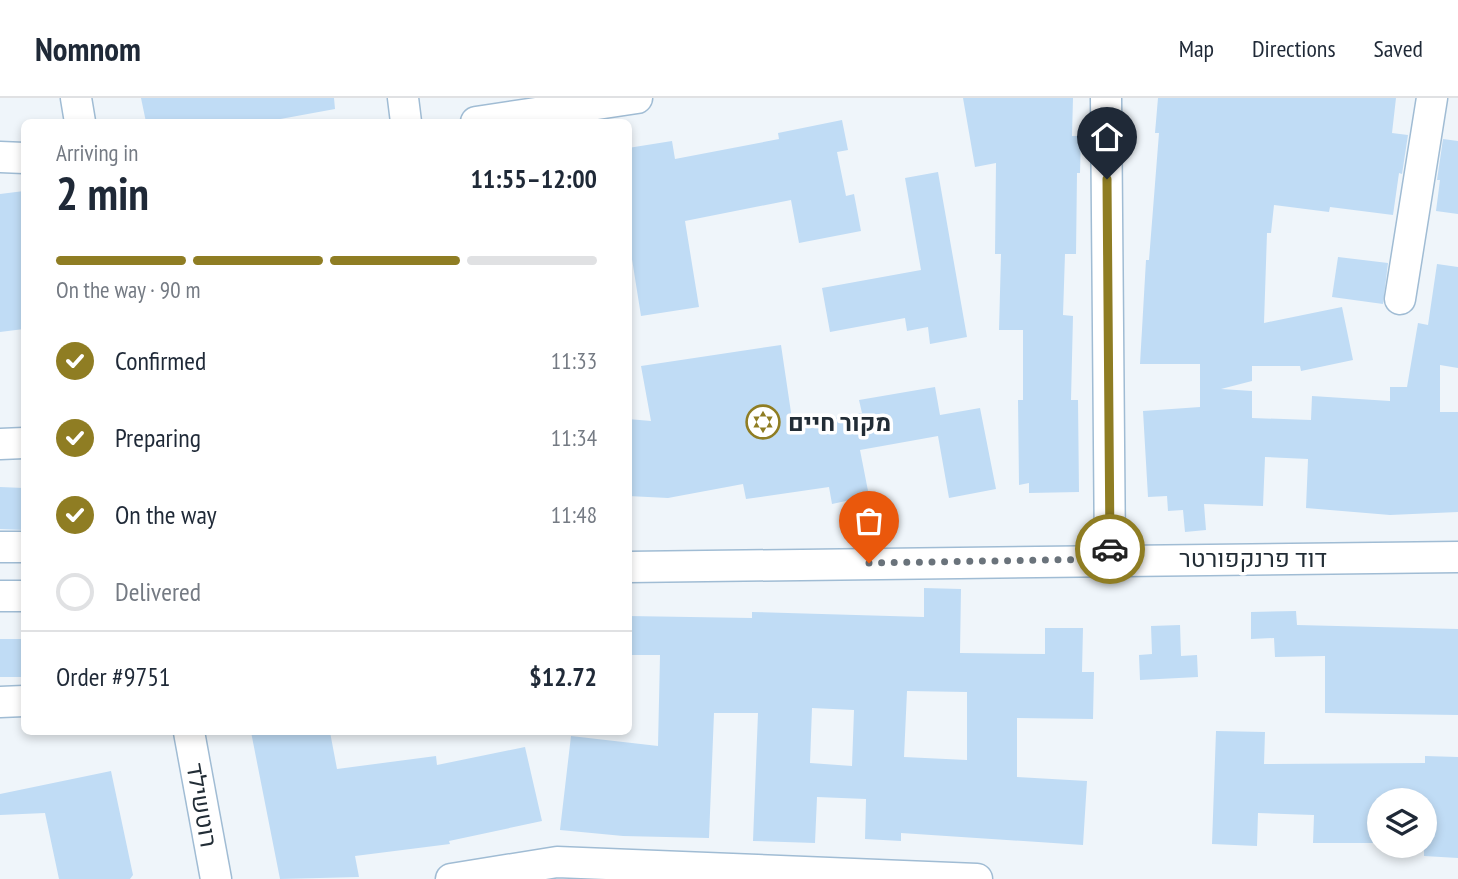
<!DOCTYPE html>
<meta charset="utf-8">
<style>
:root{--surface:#fff;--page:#f6f6f7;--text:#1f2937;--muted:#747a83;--line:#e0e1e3;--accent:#8f7d23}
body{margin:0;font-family:"PT Sans Narrow",Heebo,sans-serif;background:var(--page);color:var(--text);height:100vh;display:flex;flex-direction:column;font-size:26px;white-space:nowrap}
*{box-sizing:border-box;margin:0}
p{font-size:23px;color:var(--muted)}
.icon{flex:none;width:38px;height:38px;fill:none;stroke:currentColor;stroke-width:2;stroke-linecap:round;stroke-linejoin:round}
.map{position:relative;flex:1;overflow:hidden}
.drawer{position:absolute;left:21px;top:21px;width:611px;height:616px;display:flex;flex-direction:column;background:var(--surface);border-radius:10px;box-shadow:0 4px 10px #0003}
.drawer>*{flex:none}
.controls{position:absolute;left:1367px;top:690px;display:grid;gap:14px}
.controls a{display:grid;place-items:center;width:70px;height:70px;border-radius:50%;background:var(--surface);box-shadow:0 4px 10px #0003;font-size:35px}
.pin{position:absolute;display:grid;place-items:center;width:60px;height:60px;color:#fff;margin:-72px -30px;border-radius:50% 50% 50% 0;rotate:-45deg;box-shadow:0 0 7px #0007}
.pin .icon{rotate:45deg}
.courier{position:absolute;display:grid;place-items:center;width:70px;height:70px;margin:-35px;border:5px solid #8f7d23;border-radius:50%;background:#fff;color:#222;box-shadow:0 2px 9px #0007}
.head em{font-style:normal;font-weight:800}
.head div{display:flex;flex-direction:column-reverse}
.head{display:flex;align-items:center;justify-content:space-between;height:119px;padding:0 35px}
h1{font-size:46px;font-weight:800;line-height:52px}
.bar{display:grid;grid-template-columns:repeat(4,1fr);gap:10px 7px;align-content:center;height:84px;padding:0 35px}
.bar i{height:9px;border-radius:5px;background:var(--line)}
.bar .on{background:var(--accent)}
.bar p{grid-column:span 4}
.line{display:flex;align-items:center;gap:18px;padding:0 35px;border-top:2px solid var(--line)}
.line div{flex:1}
ol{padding:0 35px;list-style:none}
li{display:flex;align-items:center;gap:21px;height:77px}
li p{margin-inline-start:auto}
li .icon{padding:7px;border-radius:50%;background:var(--accent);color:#fff;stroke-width:4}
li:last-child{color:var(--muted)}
li i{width:38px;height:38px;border:4px solid var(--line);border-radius:50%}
header{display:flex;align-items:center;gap:42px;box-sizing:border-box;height:98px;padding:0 35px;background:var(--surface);border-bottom:2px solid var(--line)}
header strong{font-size:33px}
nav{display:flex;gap:38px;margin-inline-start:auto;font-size:24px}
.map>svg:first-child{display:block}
</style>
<header>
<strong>Nomnom</strong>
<nav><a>Map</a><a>Directions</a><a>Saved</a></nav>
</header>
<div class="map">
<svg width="1458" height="781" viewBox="0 0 1458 781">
<rect width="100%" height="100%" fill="#eff5fa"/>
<!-- building -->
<g fill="#c0dcf5" fill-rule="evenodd">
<path d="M141,0H334L335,11L264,24H146Z"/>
<path d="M963,0H1073L1072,38H1081L1080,75H1077L1076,156H1065L1063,217L1073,218L1071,302H1078L1079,394L1029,395V385L1019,387L1018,302H1023V232H999L1001,156H995L996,65L975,69Z"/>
<path d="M1158,0H1396L1392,35L1408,37L1402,76L1399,75L1393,117L1330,109L1329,114L1274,107L1271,135H1267L1264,225L1342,209L1353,262L1301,273L1300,268H1252V283L1221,291L1252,293V320L1311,322L1312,298L1390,303V289H1407L1418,225L1428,227L1437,166L1458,169V270L1440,267V314H1458V414L1390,417L1306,410L1308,361L1265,359L1263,408L1204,406L1206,432L1185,434L1183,412L1168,413L1167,398L1148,399L1143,313L1200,309V266H1140L1146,162H1149L1159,35H1155Z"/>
<path d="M842,22L848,52L837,54L846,98L854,96L861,133L799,145L791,102L685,123L699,209L641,218L628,136V50L672,43L675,61L779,41L778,35Z"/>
<path d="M1443,41L1458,43V116L1436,113L1440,82H1437Z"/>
<path d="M938,74L967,239L930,246L928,229L907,233L905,220L830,234L822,190L921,172L905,80Z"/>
<path d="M24,93V231L0,234V96Z"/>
<path d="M1338,159L1388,165L1383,206L1332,199Z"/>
<path d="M781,247L793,328L862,315L859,302L935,289L940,317L980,310L996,391L949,400L938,338L860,352L869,398L832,406L829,389L746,401L743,386L668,400L628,398V321L651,323L641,268Z"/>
<path d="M0,389L24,390V432L0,431Z"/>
<path d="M924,490L961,491L960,555L1045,556V530H1083L1082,574H1094L1093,621L1017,620V679L1087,683L1083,747L901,735V743L865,741L866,701L817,699L815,745L753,743L758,615H714L709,740L623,738L560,732L571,638L658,648L660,557H628V518L752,520V514L924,519ZM907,593L967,594V662L904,659ZM812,610L854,612L852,668L810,665Z"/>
<path d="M1296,513L1297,527L1458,531V617L1325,615V558L1275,559L1274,540L1251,541V514Z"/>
<path d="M1180,527L1181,558L1197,557L1198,579L1140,582L1139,557L1152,556L1151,528Z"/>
<rect x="0" y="541" width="24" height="38"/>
<path d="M1216,633L1265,634L1264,666L1425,665V658L1458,659V760L1424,758V702H1379V745H1313L1314,717L1258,715L1257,748L1212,746Z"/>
<path d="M251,634H330L337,671L436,658L437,667L525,649L542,723L449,743L450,746L355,758L359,779L280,781Z"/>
<path d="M111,673L133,777L130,781H59L45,715L0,717V696Z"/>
</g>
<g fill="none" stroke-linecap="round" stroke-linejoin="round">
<defs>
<g id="minor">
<path d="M76,0L80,24"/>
<path d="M403,0L406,24"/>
<path d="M1106,0L1110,461"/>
<path d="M476,24L637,0"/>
<path d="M0,59L24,60"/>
<path d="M1400,201L1432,0"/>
<path d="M0,346L24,345"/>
<path d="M0,449H24"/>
<path d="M628,469L1458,459"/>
<path d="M0,498H24"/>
<path d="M0,604L24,603"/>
<path d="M189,634L216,781"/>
<path d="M451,781L557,764L977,781"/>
</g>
</defs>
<!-- minor casing -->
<use href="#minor" stroke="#a0bcd4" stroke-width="33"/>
<!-- minor -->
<use href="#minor" stroke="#fff" stroke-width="30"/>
</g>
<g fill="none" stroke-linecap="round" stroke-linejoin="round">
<!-- done -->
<path stroke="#6a737b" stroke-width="7" stroke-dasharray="0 12.6" d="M869,465L1110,461V451"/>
<!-- route -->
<path stroke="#8f7d23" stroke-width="9" d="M1107,81L1110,451"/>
</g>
<!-- icons -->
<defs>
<symbol id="synagogue-ring" viewBox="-11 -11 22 22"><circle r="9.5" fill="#fff" stroke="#8f7d23" stroke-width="1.5"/><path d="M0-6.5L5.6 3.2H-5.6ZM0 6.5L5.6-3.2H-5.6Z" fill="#8f7d23"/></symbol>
</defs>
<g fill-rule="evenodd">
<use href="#synagogue-ring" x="744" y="305" width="38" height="38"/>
</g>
<g text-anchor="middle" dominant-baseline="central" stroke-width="7" stroke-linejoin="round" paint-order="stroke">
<!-- poi labels -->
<g font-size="24" font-weight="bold" fill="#222d36" stroke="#fff" text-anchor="start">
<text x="788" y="324">מקור חיים</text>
</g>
<!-- street labels -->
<g font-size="24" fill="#222d36" stroke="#fff">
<text x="1253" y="460">דוד פרנקפורטר</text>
<text transform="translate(202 707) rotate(80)">רוטשילד</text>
</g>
</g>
</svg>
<div class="controls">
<a><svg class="icon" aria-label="layers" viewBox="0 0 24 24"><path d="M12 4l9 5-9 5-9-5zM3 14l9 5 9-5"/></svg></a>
</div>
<div class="pin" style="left:869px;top:465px;background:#ea580c"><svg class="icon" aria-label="bag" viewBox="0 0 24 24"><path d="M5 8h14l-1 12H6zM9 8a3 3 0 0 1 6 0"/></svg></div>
<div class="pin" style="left:1107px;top:81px;background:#1f2937"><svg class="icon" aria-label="home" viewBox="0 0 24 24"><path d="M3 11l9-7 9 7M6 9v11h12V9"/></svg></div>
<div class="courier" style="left:1110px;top:451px"><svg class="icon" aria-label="car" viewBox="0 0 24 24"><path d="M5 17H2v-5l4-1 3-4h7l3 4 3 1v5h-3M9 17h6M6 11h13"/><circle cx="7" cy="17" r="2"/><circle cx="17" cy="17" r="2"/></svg></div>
<section class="drawer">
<div class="head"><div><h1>2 min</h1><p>Arriving in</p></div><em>11:55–12:00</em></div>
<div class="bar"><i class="on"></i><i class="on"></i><i class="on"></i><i></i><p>On the way · 90 m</p></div>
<ol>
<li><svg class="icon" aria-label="check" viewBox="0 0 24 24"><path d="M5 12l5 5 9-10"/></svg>Confirmed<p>11:33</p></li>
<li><svg class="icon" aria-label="check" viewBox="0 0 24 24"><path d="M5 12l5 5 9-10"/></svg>Preparing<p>11:34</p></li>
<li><svg class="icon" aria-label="check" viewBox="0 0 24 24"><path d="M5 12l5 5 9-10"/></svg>On the way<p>11:48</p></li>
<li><i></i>Delivered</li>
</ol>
<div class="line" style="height:91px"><div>Order #9751</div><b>$12.72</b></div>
</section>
</div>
